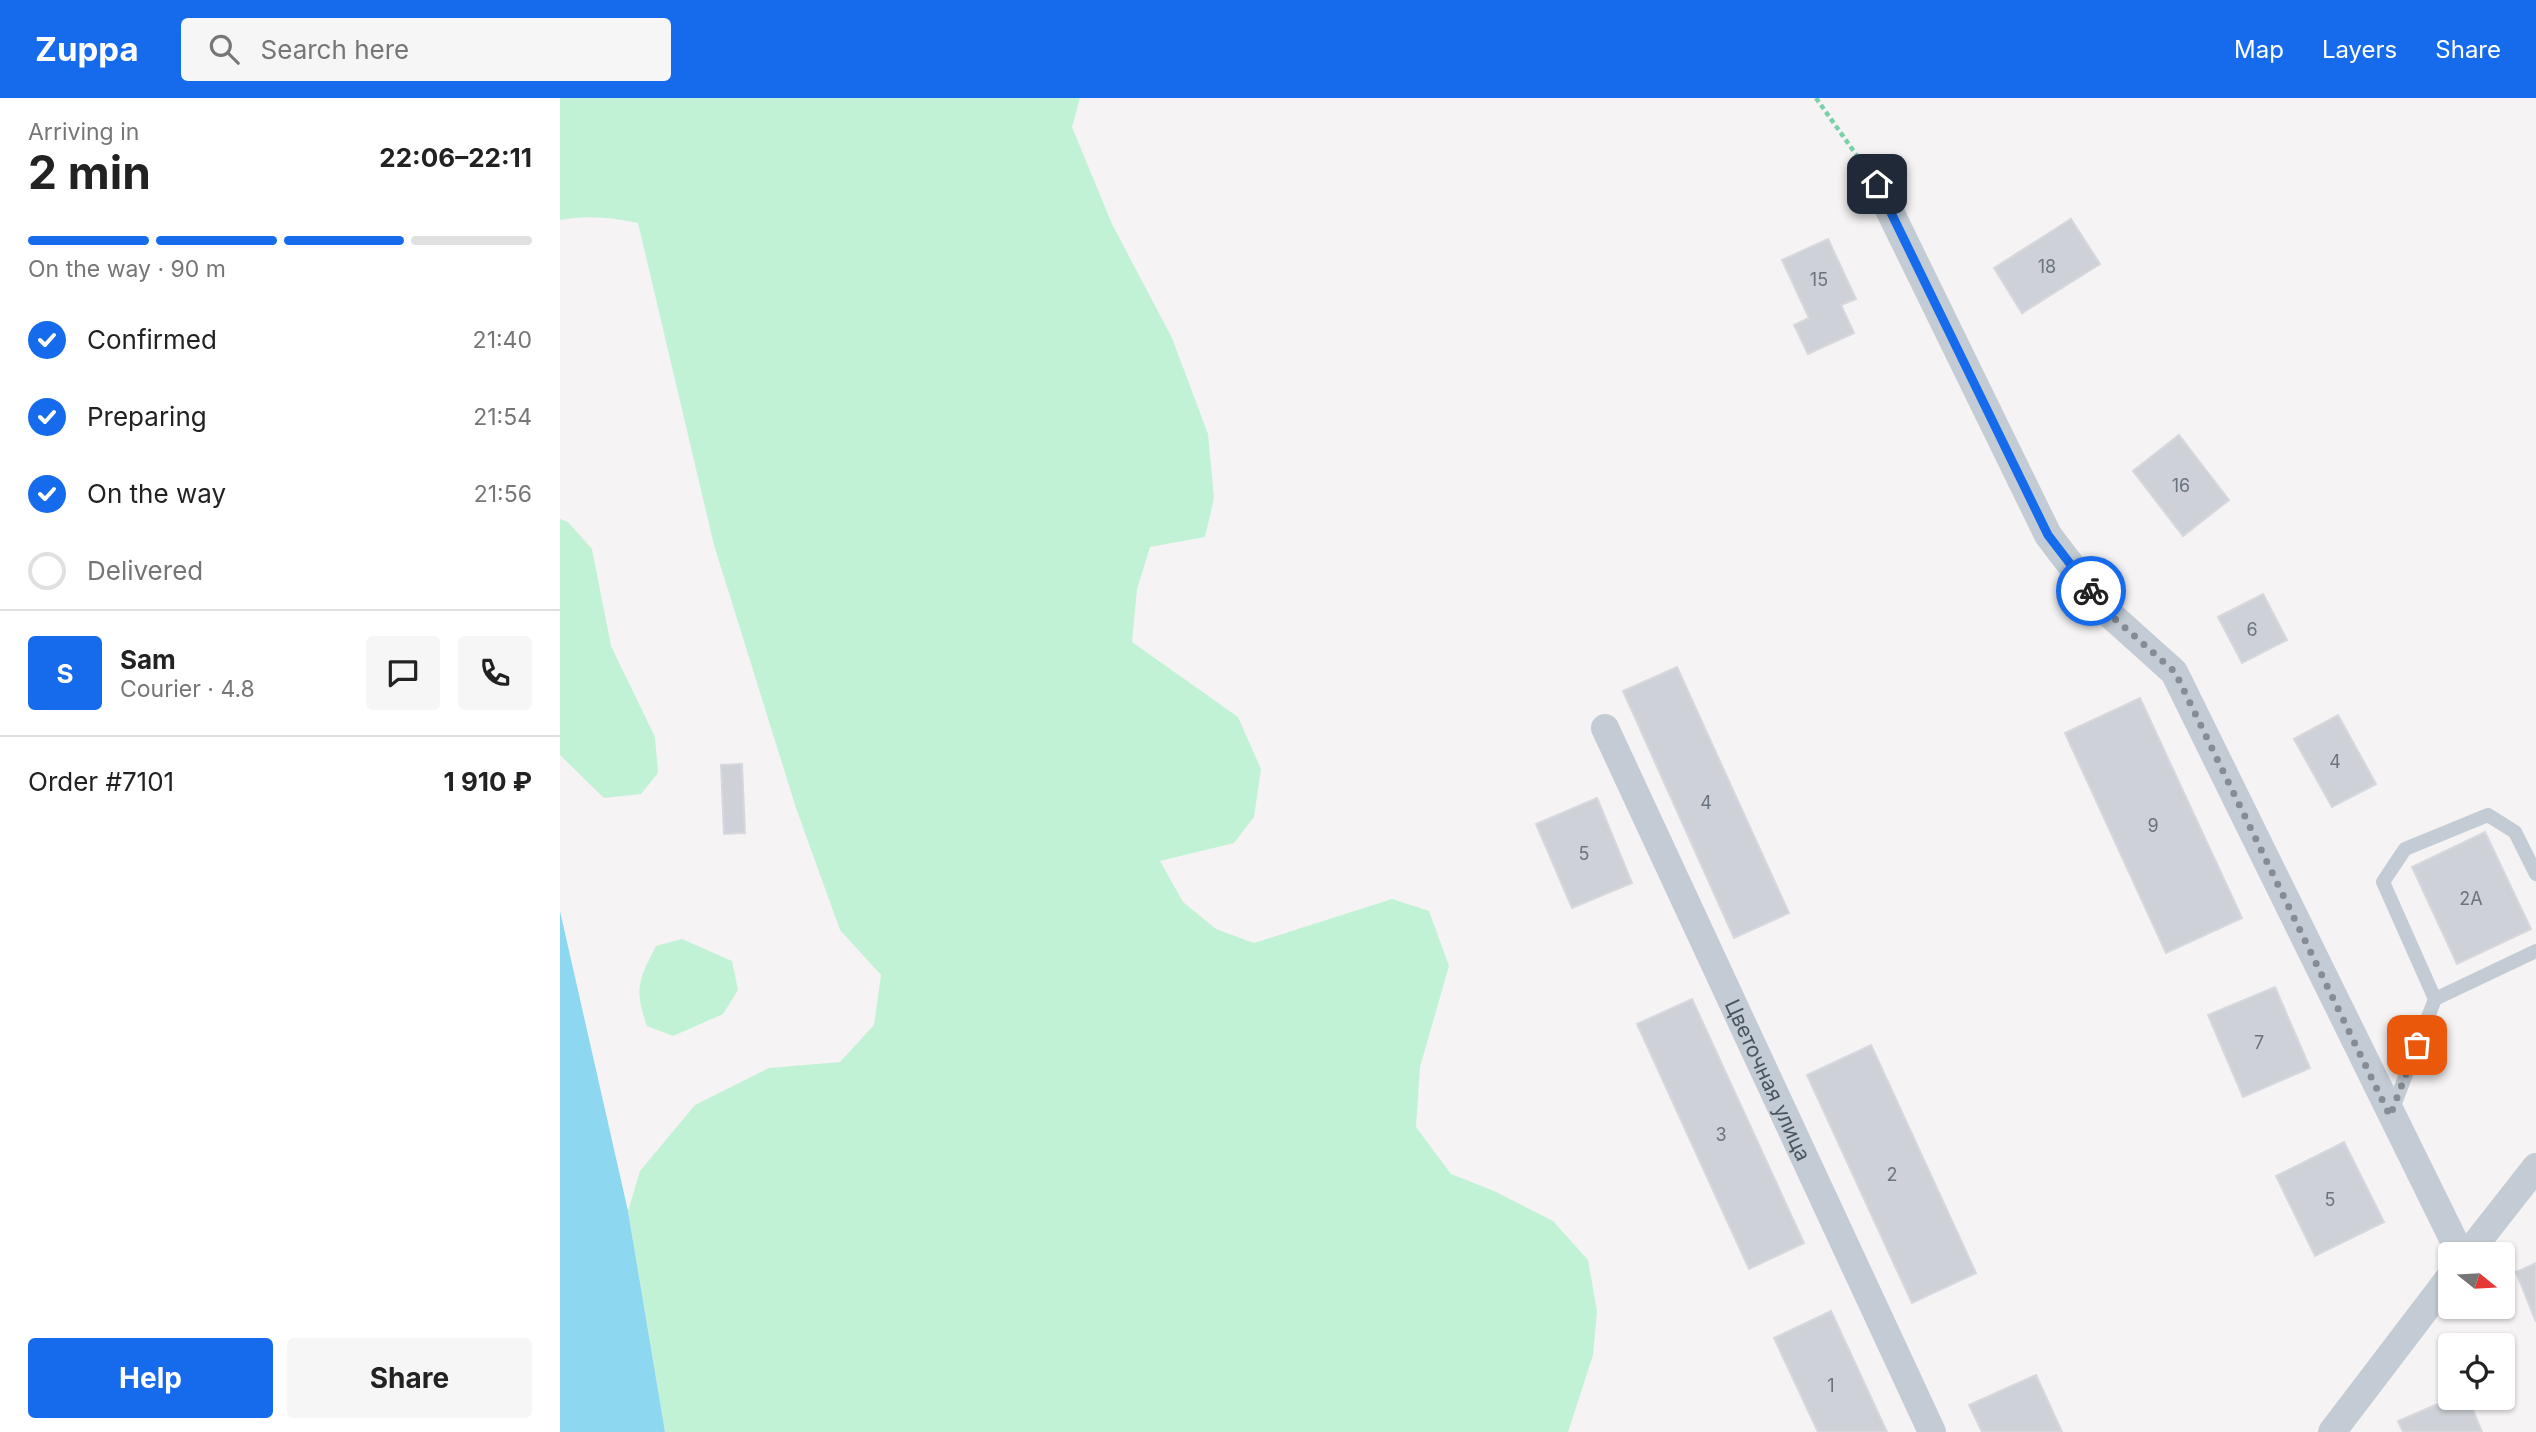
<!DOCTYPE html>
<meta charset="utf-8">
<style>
:root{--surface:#fff;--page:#f6f6f6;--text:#222;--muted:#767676;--line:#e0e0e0;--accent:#166bec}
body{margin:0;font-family:Inter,sans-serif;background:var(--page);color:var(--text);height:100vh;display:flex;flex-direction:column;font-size:26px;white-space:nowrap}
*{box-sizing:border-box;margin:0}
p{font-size:23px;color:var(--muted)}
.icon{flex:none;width:38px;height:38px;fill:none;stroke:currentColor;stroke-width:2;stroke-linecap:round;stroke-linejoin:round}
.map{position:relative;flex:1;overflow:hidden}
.panel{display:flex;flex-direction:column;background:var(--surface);width:560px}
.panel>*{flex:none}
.needle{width:46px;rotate:108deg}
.tools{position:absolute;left:1878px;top:1144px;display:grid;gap:14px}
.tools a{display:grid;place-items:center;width:77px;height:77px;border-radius:7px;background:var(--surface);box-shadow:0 2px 5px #0004;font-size:35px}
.pin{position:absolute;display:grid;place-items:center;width:60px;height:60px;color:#fff;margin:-30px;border-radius:14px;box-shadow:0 4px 10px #0006}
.courier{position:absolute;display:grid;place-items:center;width:70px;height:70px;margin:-35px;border:5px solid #166bec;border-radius:50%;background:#fff;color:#222;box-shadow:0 2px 9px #0007}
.head em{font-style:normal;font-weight:700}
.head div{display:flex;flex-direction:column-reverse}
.head{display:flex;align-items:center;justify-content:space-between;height:119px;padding:0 28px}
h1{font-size:46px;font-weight:700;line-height:52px}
.bar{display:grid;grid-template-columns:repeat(4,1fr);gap:10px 7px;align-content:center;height:84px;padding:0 28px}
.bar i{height:9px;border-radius:5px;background:var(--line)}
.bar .on{background:var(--accent)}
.bar p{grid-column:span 4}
.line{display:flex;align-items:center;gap:18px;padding:0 28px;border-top:2px solid var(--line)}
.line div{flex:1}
.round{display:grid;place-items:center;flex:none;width:74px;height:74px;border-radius:7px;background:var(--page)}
ol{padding:0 28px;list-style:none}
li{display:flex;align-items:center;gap:21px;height:77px}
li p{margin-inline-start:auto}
li .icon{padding:7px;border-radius:50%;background:var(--accent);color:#fff;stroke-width:4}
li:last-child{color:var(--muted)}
li i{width:38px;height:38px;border:4px solid var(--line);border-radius:50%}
.button{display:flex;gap:14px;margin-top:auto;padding:14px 28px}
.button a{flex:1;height:80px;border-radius:7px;background:var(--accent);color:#fff;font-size:28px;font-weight:700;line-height:80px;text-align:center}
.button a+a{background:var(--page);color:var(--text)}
header{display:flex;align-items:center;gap:42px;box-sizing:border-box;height:98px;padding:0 35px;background:var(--accent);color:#fff}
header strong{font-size:33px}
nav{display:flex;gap:38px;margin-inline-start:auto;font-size:24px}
.search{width:490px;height:63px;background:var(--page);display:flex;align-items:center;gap:18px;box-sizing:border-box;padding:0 24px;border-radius:7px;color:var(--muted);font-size:26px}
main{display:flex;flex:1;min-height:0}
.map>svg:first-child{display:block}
</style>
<header>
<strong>Zuppa</strong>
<div class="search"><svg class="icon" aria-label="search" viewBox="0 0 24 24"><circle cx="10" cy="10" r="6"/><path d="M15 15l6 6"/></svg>Search here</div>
<nav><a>Map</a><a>Layers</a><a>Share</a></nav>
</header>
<main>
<section class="panel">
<div class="head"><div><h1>2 min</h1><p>Arriving in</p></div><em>22:06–22:11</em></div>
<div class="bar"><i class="on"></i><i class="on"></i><i class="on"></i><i></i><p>On the way · 90 m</p></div>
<ol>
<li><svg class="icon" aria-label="check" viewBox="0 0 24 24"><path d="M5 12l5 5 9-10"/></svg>Confirmed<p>21:40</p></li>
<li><svg class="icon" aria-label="check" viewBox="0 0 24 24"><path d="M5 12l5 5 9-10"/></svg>Preparing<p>21:54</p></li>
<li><svg class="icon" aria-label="check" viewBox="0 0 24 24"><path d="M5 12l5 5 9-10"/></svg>On the way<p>21:56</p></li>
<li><i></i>Delivered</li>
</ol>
<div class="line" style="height:126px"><b class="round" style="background:var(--accent);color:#fff">S</b><div><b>Sam</b><p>Courier · 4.8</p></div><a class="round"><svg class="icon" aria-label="chat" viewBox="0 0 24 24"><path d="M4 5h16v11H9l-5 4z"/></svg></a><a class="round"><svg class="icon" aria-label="phone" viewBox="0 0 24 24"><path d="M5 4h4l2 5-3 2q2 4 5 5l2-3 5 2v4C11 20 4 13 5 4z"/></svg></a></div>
<div class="line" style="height:91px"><div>Order #7101</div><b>1 910 ₽</b></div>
<div class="button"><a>Help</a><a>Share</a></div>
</section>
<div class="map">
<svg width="1976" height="1334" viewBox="0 0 1976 1334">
<rect width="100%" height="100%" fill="#f5f3f3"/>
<!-- green -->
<g fill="#c2f2d6">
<path d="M0,0H520L512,29L552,126L612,240L648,336L654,400L645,439L590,449L577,491L572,544L678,619L701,671L694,719L674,745L600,763L623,804L656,831L694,845L832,801L869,813L889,868L860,969L856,1029L891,1076L934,1093L993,1123L1028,1162L1037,1213L1033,1257L1008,1334H105L68,1113L80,1073L135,1007L209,970L280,964L314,927L321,877L280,832L236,710L154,447L78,125C53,119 25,117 0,122Z"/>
<path d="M0,421L8,424L32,451L51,548L95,639L98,675L81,696L44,700L0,657Z"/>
<path d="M122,841L172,863L178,892L163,916L113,938L87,928C74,891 78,883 96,848Z"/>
</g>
<!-- water -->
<path fill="#8ed7f0" d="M0,813L68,1113L105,1334H0Z"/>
<!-- building -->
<g fill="#ced1d7" stroke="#d6d8de" stroke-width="2">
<path d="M1511,121L1540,166L1462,215L1434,170Z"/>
<path d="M1268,141L1296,201L1281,207L1294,235L1248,256L1234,227L1249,220L1222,162Z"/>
<path d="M1619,337L1669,402L1623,438L1573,373Z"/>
<path d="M1703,496L1727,542L1682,565L1658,519Z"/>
<path d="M1117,569L1229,815L1174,840L1063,593Z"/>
<path d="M1580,600L1682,820L1606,855L1505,635Z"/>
<path d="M1778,617L1816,686L1772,709L1734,641Z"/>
<path d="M182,666L185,735L164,736L161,667Z"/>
<path d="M1037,700L1072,785L1012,810L976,726Z"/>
<path d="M1925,734L1971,831L1897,866L1852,769Z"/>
<path d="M1715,889L1750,970L1683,999L1648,917Z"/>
<path d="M1132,901L1244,1145L1189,1171L1077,926Z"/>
<path d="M1311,947L1416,1175L1352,1205L1247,977Z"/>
<path d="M1784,1044L1824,1124L1755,1158L1716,1078Z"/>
<path d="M1976,1165V1224L1956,1174Z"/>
<path d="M1271,1213L1327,1334H1258L1214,1240Z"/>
<path d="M1476,1277L1502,1334H1422L1409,1307Z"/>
<path d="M1892,1300H1908L1922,1334H1843L1838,1323Z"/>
</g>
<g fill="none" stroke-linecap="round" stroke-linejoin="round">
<!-- path -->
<path stroke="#78d1a9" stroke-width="4.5" stroke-dasharray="5 3.5" stroke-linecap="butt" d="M1256,0L1300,62"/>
<!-- service -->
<g stroke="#c3ccd4" stroke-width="14">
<path d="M1875,901L1823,784L1845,751L1928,717L1955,734L1976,776"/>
<path d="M1832,1013L1875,901L1976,853"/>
</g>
<!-- minor -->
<g stroke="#c3ccd4" stroke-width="28">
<path d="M1317,87L1488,437L1545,512L1614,574L1901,1157"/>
<path id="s1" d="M1045,630L1372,1334"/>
<path d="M1907,1157L1976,1069"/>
<path d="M1772,1334L1890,1179"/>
</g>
</g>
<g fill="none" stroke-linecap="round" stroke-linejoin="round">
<!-- done -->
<path stroke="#858c94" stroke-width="7" stroke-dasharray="0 12.6" d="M1531,493L1545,512L1615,574L1830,1018L1857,947"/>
<!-- route -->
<path stroke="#166bec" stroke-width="9" d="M1317,86L1488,437L1531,493"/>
</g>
<g text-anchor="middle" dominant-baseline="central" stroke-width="7" stroke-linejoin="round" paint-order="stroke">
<!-- number labels -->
<g font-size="18" fill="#6a747e">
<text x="1487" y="168">18</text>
<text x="1259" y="181">15</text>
<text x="1621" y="387">16</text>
<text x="1692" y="531">6</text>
<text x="1775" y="663">4</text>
<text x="1146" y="704">4</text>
<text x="1593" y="727">9</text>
<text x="1024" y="755">5</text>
<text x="1911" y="800">2А</text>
<text x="1699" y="944">7</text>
<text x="1161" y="1036">3</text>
<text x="1332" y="1076">2</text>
<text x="1770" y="1101">5</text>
<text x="1271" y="1287">1</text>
</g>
<!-- street labels -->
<g font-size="21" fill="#495561" stroke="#fff">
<text stroke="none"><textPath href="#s1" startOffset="388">Цветочная улица</textPath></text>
</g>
</g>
</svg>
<div class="tools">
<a><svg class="needle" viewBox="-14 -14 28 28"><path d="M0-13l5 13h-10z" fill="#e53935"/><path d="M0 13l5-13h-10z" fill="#767676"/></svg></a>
<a><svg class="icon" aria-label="locate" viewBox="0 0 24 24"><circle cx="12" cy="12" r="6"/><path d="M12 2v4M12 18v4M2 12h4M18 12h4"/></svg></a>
</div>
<div class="pin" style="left:1857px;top:947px;background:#ea580c"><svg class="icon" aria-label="bag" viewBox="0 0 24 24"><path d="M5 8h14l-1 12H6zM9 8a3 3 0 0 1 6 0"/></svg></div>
<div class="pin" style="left:1317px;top:86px;background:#1f2937"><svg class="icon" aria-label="home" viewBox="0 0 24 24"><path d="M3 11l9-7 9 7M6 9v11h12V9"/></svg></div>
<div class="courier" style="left:1531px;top:493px"><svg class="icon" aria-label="bike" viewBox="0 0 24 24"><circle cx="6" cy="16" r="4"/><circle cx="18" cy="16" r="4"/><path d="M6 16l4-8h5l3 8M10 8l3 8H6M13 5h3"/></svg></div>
</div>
</main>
